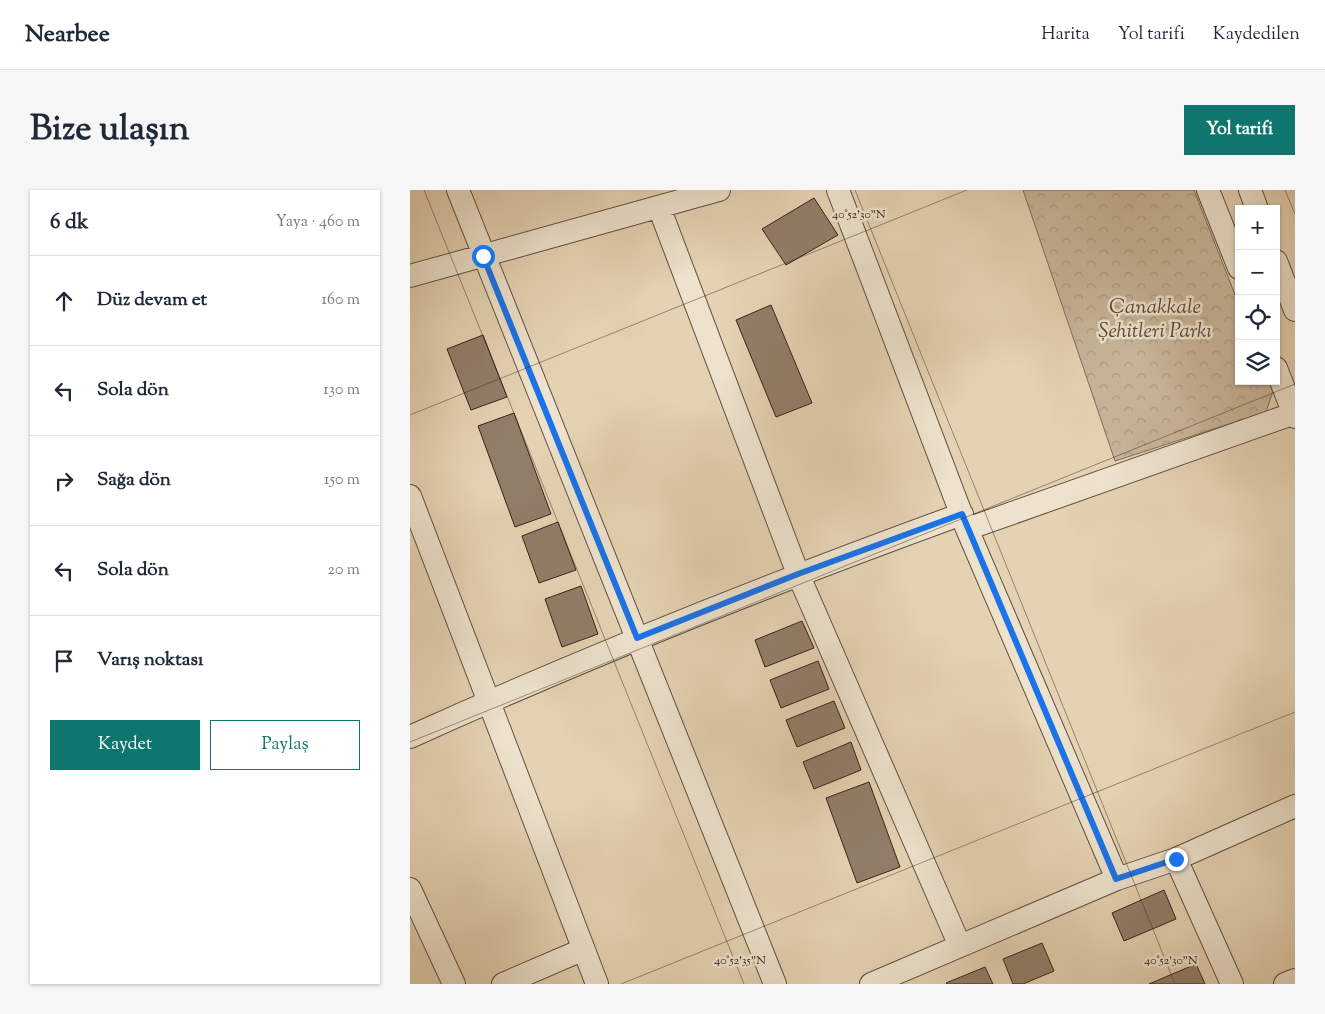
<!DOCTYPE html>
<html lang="tr">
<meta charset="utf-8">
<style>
:root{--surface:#fff;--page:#f6f6f7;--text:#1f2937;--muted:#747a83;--line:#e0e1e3;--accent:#0f766e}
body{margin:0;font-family:"Sorts Mill Goudy",serif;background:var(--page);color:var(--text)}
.controls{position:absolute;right:15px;top:15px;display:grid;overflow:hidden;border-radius:0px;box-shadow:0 1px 4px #0004}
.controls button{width:45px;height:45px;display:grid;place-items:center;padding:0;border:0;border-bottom:1px solid var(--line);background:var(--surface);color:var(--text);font:25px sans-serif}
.stop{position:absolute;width:15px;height:15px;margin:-11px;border:4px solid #1a73e8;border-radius:50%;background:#fff}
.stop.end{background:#1a73e8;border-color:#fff;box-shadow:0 1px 5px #0008}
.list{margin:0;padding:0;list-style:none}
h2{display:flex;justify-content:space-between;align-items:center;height:65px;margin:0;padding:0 20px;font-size:21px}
h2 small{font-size:16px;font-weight:400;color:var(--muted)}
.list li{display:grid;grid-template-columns:32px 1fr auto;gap:15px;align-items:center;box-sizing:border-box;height:90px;padding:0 20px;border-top:1px solid var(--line)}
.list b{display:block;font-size:19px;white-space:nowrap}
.list em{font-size:16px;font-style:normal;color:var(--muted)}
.actions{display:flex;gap:10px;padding:15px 20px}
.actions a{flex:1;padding:11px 0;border:1px solid var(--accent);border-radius:0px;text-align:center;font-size:18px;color:var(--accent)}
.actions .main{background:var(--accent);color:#fff}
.icon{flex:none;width:28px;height:28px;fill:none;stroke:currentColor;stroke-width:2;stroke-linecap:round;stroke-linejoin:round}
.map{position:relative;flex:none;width:885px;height:794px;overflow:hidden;border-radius:0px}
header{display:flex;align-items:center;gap:30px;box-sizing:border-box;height:70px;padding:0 25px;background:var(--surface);border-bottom:1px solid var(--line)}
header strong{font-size:24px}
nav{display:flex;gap:28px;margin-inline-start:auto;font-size:18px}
.intro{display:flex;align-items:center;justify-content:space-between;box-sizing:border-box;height:120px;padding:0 30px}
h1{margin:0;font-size:35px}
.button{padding:12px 22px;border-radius:0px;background:var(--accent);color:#fff;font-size:18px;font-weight:700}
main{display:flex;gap:30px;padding:0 30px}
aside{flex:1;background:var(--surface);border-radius:0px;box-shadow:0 1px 4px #0004}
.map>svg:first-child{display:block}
</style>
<header>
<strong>Nearbee</strong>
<nav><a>Harita</a><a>Yol tarifi</a><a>Kaydedilen</a></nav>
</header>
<div class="intro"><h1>Bize ulaşın</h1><a class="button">Yol tarifi</a></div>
<main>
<aside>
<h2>6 dk<small>Yaya · 460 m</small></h2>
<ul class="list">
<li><svg class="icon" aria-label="ahead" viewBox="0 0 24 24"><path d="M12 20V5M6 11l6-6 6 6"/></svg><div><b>Düz devam et</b></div><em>160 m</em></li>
<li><svg class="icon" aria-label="left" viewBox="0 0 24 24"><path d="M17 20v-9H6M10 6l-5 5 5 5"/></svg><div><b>Sola dön</b></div><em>130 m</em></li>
<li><svg class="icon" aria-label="right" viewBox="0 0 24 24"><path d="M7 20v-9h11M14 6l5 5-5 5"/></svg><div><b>Sağa dön</b></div><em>150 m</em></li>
<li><svg class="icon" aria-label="left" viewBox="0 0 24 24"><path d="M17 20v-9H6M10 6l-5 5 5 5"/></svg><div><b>Sola dön</b></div><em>20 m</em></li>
<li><svg class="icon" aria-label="arrive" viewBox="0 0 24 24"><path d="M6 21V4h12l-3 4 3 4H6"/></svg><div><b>Varış noktası</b></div></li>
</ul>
<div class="actions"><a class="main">Kaydet</a><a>Paylaş</a></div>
</aside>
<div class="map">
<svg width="885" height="794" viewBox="0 0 885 794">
<defs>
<pattern id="forest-crowns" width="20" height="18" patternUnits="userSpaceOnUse" patternTransform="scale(1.25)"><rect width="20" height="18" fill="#c7b498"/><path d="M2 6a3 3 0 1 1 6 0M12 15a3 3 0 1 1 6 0" fill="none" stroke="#ac9a82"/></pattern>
</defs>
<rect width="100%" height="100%" fill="#e4d2b2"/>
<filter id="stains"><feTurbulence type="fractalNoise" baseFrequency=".004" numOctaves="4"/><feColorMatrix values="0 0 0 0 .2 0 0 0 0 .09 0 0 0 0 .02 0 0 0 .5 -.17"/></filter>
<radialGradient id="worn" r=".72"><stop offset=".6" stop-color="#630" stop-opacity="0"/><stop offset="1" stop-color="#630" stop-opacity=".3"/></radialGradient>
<!-- forest -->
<path fill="url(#forest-crowns)" stroke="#806b58" d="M 613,0 L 784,0 L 829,115 L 829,191 L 859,191 L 863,201 L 856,222 L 705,271 Z"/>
<!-- building -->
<path fill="#917e69" stroke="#382219" d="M 404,8 L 428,45 L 376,75 L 352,39 Z
M 361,115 L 402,213 L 366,227 L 326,130 Z
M 73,145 L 97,207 L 61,220 L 37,159 Z
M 104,223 L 141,324 L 105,337 L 68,236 Z
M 148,332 L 166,380 L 129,393 L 112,346 Z
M 171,396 L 188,444 L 152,457 L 135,409 Z
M 392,431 L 404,458 L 355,477 L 345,450 Z
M 408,471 L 419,499 L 371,518 L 360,490 Z
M 424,511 L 435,538 L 387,557 L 376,530 Z
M 441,552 L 451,580 L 404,599 L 393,572 Z
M 459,592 L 490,677 L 447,693 L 416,608 Z
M 754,700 L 766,729 L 714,751 L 702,723 Z
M 632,753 L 644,781 L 613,794 L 603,794 L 593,769 Z
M 786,774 L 795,794 L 739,794 Z
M 575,777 L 583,794 L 537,794 L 536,793 Z"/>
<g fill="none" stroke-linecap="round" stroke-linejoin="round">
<!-- minor casing -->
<g stroke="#634e3f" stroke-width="24">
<path id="minor" d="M 48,0 L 365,794
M 428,0 L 557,339 L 707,689
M 798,0 L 829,78
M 840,0 L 847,19
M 249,17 L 388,384 L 550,756
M 866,71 L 885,120
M 0,86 L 309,0
M 866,178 L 885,227
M 0,306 L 187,794
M 557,339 L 885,223
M 0,547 C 181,465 365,392 552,324
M 766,669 L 822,794
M 0,699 L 44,794
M 93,794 L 172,760
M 461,794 L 707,689 L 766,669 L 885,616
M 875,794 L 885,790"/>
</g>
<!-- minor -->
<use href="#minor" stroke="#ede2cd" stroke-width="22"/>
</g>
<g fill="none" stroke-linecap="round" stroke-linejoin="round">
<!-- route -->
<path stroke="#1a73e8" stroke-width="6" d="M 73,66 L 227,448 L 388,384 L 552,324 L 706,689 L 766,669"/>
</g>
<!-- ticks -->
<path fill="none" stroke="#382219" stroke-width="1" stroke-opacity="0.45" d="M 14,0 L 334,794M 445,0 L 765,794M 875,0 L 885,24M 0,225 L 557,0M 0,552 L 885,194M 211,794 L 885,522"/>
<g text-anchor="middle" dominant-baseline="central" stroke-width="5" stroke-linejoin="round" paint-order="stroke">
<!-- park labels -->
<g font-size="21" font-style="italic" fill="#5c4639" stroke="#ede2cd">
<text x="745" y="118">Çanakkale<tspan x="745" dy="24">Şehitleri Parkı</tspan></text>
</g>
</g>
<g font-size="12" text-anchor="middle" fill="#382219" stroke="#ede2cd" stroke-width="5" stroke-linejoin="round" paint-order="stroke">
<text x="449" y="28">40°52'30"N</text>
<text x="330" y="774">40°52'35"N</text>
<text x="761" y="774">40°52'30"N</text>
</g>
<rect width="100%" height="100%" filter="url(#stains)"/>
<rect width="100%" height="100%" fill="url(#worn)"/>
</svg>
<div class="controls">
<button>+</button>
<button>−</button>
<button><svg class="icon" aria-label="locate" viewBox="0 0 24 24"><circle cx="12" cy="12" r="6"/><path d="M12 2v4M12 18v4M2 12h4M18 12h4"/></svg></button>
<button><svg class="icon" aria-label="layers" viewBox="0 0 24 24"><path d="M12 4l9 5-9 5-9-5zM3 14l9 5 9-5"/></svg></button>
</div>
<div class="stop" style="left:73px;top:66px"></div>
<div class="stop end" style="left:766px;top:669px"></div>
</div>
</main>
